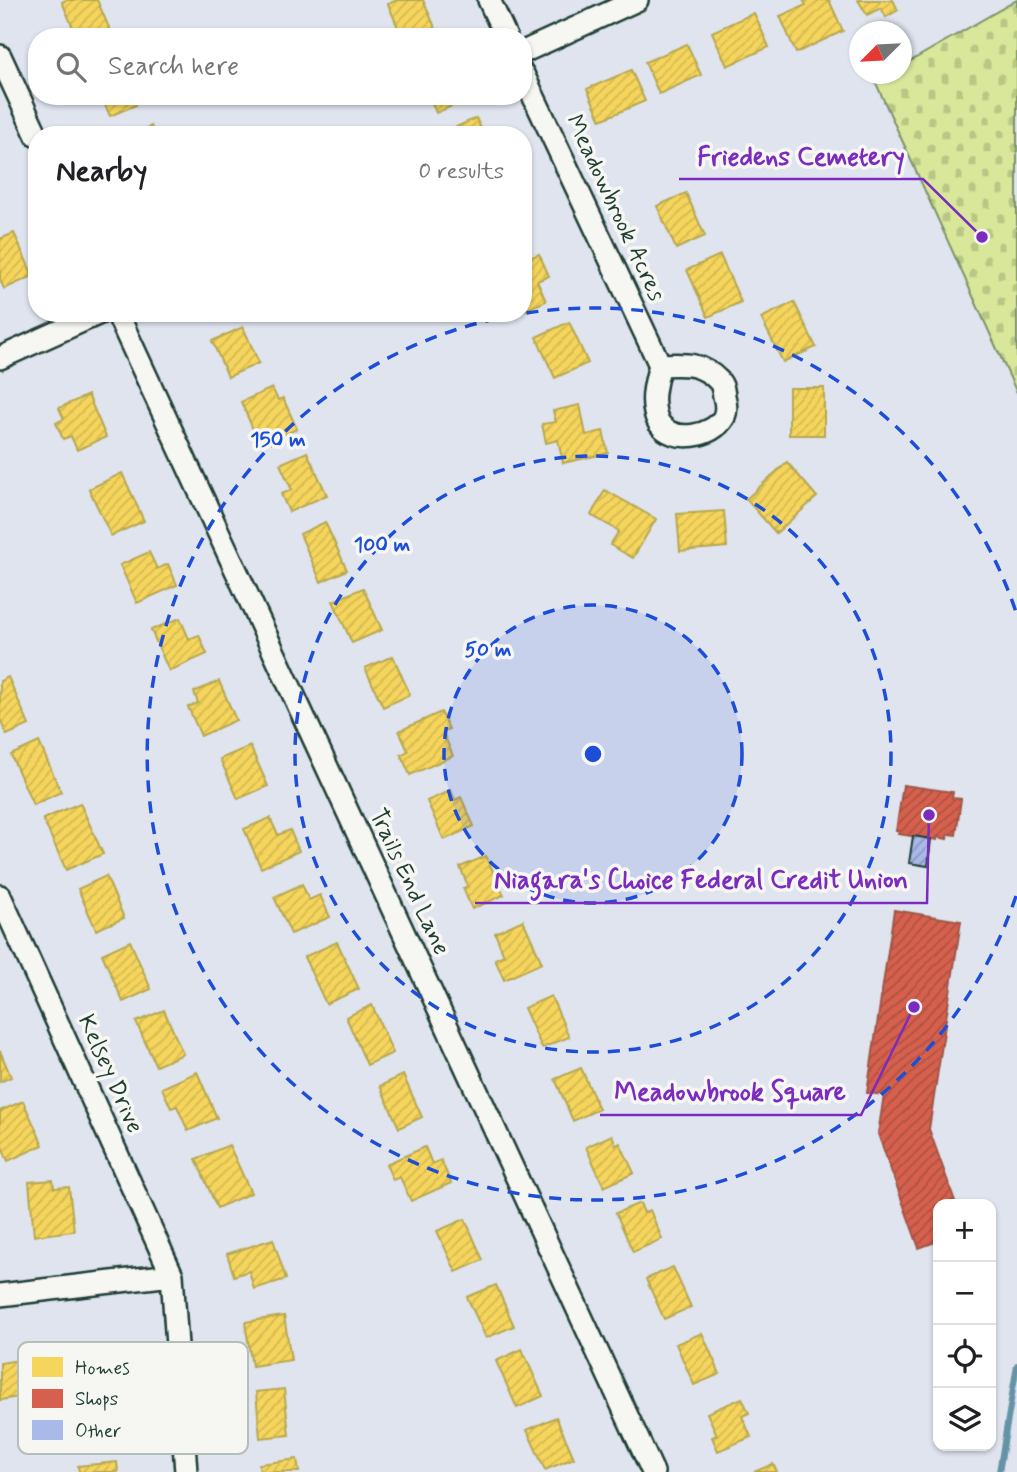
<!DOCTYPE html>
<meta charset="utf-8">
<style>
:root{--surface:#fff;--page:#f2f2f2;--text:#202124;--muted:#757577;--line:#e0e0e0}
body{margin:0;font-family:Mynerve,sans-serif;background:var(--page);color:var(--text)}
.controls{position:absolute;right:21px;bottom:21px;display:grid;overflow:hidden;border-radius:14px;box-shadow:0 2px 5px #0004}
.controls button{width:63px;height:63px;display:grid;place-items:center;padding:0;border:0;border-bottom:2px solid var(--line);background:var(--surface);color:var(--text);font:35px sans-serif}
.compass{position:absolute;left:849px;top:21px;width:63px;height:63px;border-radius:50%;background:var(--surface);box-shadow:0 2px 5px #0004;rotate:246deg}
.list{margin:0;padding:0;list-style:none}
h2{display:flex;justify-content:space-between;align-items:center;height:91px;margin:0;padding:0 28px;font-size:30px}
h2 small{font-size:23px;font-weight:400;color:var(--muted)}
.icon{flex:none;width:38px;height:38px;fill:none;stroke:currentColor;stroke-width:2;stroke-linecap:round;stroke-linejoin:round}
.map{position:relative;flex:none;width:1017px;height:1472px;overflow:hidden}
.search{position:absolute;background:var(--surface);box-shadow:0 2px 5px #0004;left:28px;top:28px;width:504px;height:77px;display:flex;align-items:center;gap:18px;box-sizing:border-box;padding:0 24px;border-radius:28px;color:var(--muted);font-size:26px}
.panel{position:absolute;background:var(--surface);box-shadow:0 2px 5px #0004;left:28px;top:126px;width:504px;height:196px;border-radius:28px}
.map>svg:first-child{display:block}
</style>
<div class="map">
<svg width="1017" height="1472" viewBox="0 0 1017 1472">
<defs>
<pattern id="cemetery-stones" width="16" height="16" patternUnits="userSpaceOnUse" patternTransform="scale(1.75)"><rect width="16" height="16" fill="#d8e79a"/><path d="M2 7V4a2 2 0 0 1 4 0v3zM10 15v-3a2 2 0 0 1 4 0v3z" fill="#b9c785"/></pattern>
<pattern id="homes-hatch" width="6" height="6" patternUnits="userSpaceOnUse" patternTransform="scale(1.75)"><rect width="6" height="6" fill="#f6d55c"/><path d="M-1 1l2-2M0 6l6-6M5 7l2-2" fill="none" stroke="#d2b851"/></pattern>
<pattern id="shops-hatch" width="6" height="6" patternUnits="userSpaceOnUse" patternTransform="scale(1.75)"><rect width="6" height="6" fill="#d6604d"/><path d="M-1 1l2-2M0 6l6-6M5 7l2-2" fill="none" stroke="#ad5041"/></pattern>
<pattern id="building-hatch" width="6" height="6" patternUnits="userSpaceOnUse" patternTransform="scale(1.75)"><rect width="6" height="6" fill="#a9b9e9"/><path d="M-1 1l2-2M0 6l6-6M5 7l2-2" fill="none" stroke="#8998be"/></pattern>
</defs>
<rect width="100%" height="100%" fill="#dfe4ef"/>
<filter id="ink" filterUnits="userSpaceOnUse"><feTurbulence type="fractalNoise" baseFrequency=".0143" numOctaves="2"/><feDisplacementMap in="SourceGraphic" scale="14" xChannelSelector="R" yChannelSelector="G"/><feConvolveMatrix kernelMatrix="1 2 1 2 8 2 1 2 1" color-interpolation-filters="sRGB"/></filter>
<g filter="url(#ink)">
<!-- cemetery -->
<path fill="url(#cemetery-stones)" stroke="#7c9267" stroke-width="2" d="M 1017,0 L 1017,393 L 875,81 L 889,74 L 902,74 L 902,66 Z"/>
<!-- homes -->
<path fill="url(#homes-hatch)" stroke="#b6a750" stroke-width="2" d="M 66,0 L 97,0 L 110,30 L 94,37 L 77,37 L 62,2 Z
M 397,0 L 423,0 L 437,32 L 426,37 L 402,37 L 388,4 Z
M 803,0 L 829,0 L 843,31 L 796,53 L 780,16 L 806,5 Z
M 858,0 L 893,0 L 898,10 L 886,17 L 881,8 L 867,15 Z
M 754,13 L 769,47 L 727,66 L 712,32 Z
M 687,44 L 701,75 L 659,94 L 645,62 Z
M 631,70 L 645,101 L 601,120 L 587,89 Z
M 101,96 L 132,96 L 136,105 L 110,116 Z
M 429,96 L 467,96 L 468,99 L 436,113 Z
M 476,118 L 484,135 L 444,135 L 443,133 Z
M 151,126 L 155,135 L 132,135 Z
M 686,193 L 705,236 L 676,249 L 657,206 Z
M 14,233 L 33,276 L 4,289 L 0,279 L 0,239 Z
M 539,254 L 549,276 L 537,281 L 546,301 L 523,311 L 523,261 Z
M 720,255 L 741,302 L 708,317 L 687,270 Z
M 794,302 L 816,347 L 783,362 L 761,318 Z
M 569,322 L 588,363 L 555,378 L 536,337 Z
M 243,327 L 259,363 L 228,377 L 212,341 Z
M 272,388 L 278,400 L 283,398 L 297,429 L 260,445 L 241,402 Z
M 789,388 L 824,388 L 824,435 L 789,435 Z
M 88,395 L 106,437 L 77,450 L 71,436 L 63,439 L 56,423 L 64,419 L 59,408 Z
M 580,405 L 586,435 L 603,431 L 608,453 L 563,463 L 558,440 L 546,443 L 542,424 L 556,422 L 553,411 Z
M 307,452 L 327,495 L 289,512 L 281,494 L 292,490 L 280,464 Z
M 787,462 L 817,497 L 776,533 L 746,499 Z
M 122,473 L 144,521 L 111,536 L 89,489 Z
M 605,490 L 656,519 L 633,558 L 610,545 L 619,531 L 591,515 Z
M 724,511 L 727,547 L 680,551 L 677,514 Z
M 325,522 L 347,570 L 321,582 L 300,534 Z
M 149,552 L 157,569 L 168,564 L 177,585 L 137,603 L 120,565 Z
M 363,588 L 382,630 L 352,643 L 333,601 Z
M 180,618 L 189,639 L 199,635 L 207,654 L 169,671 L 151,630 Z
M 393,656 L 410,695 L 383,707 L 365,668 Z
M 8,677 L 29,725 L 7,735 L 0,719 L 0,681 Z
M 219,681 L 236,720 L 201,736 L 188,707 L 198,703 L 194,692 Z
M 441,712 L 449,729 L 443,732 L 453,756 L 410,775 L 401,755 L 408,751 L 399,731 Z
M 39,742 L 61,792 L 33,805 L 11,755 Z
M 250,746 L 268,786 L 238,799 L 220,759 Z
M 451,790 L 455,800 L 461,797 L 474,826 L 444,840 L 427,801 Z
M 80,803 L 103,854 L 66,870 L 43,819 Z
M 270,818 L 278,835 L 290,830 L 299,851 L 261,868 L 244,829 Z
M 486,856 L 504,895 L 472,909 L 463,888 L 468,886 L 460,867 Z
M 106,876 L 124,918 L 96,930 L 78,889 Z
M 302,884 L 309,900 L 320,895 L 330,917 L 291,934 L 274,897 Z
M 523,920 L 542,963 L 504,980 L 495,959 L 504,955 L 495,933 Z
M 130,941 L 151,989 L 123,1002 L 102,954 Z
M 337,942 L 359,989 L 326,1004 L 304,957 Z
M 551,996 L 569,1037 L 542,1048 L 524,1008 Z
M 372,1005 L 393,1053 L 367,1065 L 346,1017 Z
M 164,1010 L 183,1054 L 156,1066 L 136,1022 Z
M 0,1051 L 11,1077 L 0,1082 Z
M 581,1068 L 599,1109 L 573,1121 L 555,1079 Z
M 197,1072 L 217,1118 L 188,1131 L 177,1106 L 171,1108 L 162,1088 Z
M 403,1075 L 422,1117 L 399,1128 L 380,1086 Z
M 23,1101 L 43,1145 L 8,1161 L 0,1142 L 0,1111 Z
M 612,1135 L 616,1145 L 620,1143 L 634,1173 L 604,1187 L 586,1147 Z
M 229,1145 L 251,1193 L 217,1208 L 196,1159 Z
M 425,1147 L 432,1164 L 441,1160 L 451,1183 L 411,1201 L 400,1177 L 393,1180 L 386,1164 Z
M 53,1180 L 54,1188 L 69,1187 L 74,1231 L 34,1236 L 29,1182 Z
M 640,1203 L 644,1213 L 650,1210 L 662,1239 L 633,1252 L 616,1213 Z
M 465,1219 L 483,1260 L 456,1272 L 437,1231 Z
M 273,1239 L 286,1279 L 254,1289 L 249,1271 L 234,1276 L 227,1254 Z
M 673,1267 L 691,1307 L 664,1319 L 646,1279 Z
M 496,1285 L 514,1326 L 486,1338 L 467,1297 Z
M 284,1316 L 291,1360 L 252,1366 L 245,1322 Z
M 702,1333 L 720,1374 L 694,1385 L 676,1344 Z
M 522,1349 L 543,1396 L 517,1408 L 496,1361 Z
M 38,1357 L 44,1393 L 0,1400 L 0,1363 Z
M 284,1389 L 289,1435 L 260,1438 L 256,1392 Z
M 742,1398 L 749,1413 L 742,1416 L 751,1437 L 718,1451 L 712,1437 L 717,1435 L 707,1413 Z
M 556,1417 L 574,1458 L 545,1470 L 527,1430 Z
M 297,1459 L 299,1472 L 260,1472 L 259,1464 Z
M 117,1462 L 118,1472 L 79,1472 L 78,1466 Z
M 773,1464 L 777,1472 L 754,1472 Z"/>
<!-- shops -->
<path fill="url(#shops-hatch)" stroke="#9f5646" stroke-width="2" d="M 903,785 L 953,792 L 952,798 L 961,799 L 956,835 L 948,834 L 947,839 L 938,837 L 937,840 L 898,834 L 899,831 L 896,831 Z
M 894,910 L 961,921 L 929,1129 L 956,1204 L 938,1204 L 938,1241 L 919,1248 L 878,1134 L 884,1095 L 867,1093 Z"/>
<g fill="none" stroke-linecap="round" stroke-linejoin="round">
<!-- stream -->
<path stroke="#6593a6" stroke-width="6" d="M 999,1472 L 1017,1365"/>
</g>
<!-- building -->
<path fill="url(#building-hatch)" stroke="#1f3d34" stroke-width="2" d="M 913,836 L 931,839 L 928,866 L 909,863 Z"/>
<g fill="none" stroke-linecap="round" stroke-linejoin="round">
<!-- minor casing -->
<g stroke="#1f3d34" stroke-width="26">
<path id="minor" d="M 489,0 L 506,37
M 523,52 L 637,0
M 0,56 L 37,136
M 523,74 L 660,365 C 655,383 649,405 659,423 C 673,444 713,437 724,417 C 727,410 726,403 724,396 C 723,389 723,386 719,381 C 701,362 684,364 660,365
M 117,313 L 653,1472
M 0,358 L 100,313
M 0,896 L 172,1275 L 186,1472
M 0,1295 L 172,1275"/>
</g>
<!-- minor -->
<use href="#minor" stroke="#f6f6f2" stroke-width="21"/>
</g>
</g>
<!-- distance rings -->
<circle cx="593" cy="754" r="149" fill="#1d4ed8" fill-opacity=".12"/>
<g fill="none" stroke="#1d4ed8" stroke-width="3.5" stroke-dasharray="12 9">
<circle cx="593" cy="754" r="149"/>
<circle cx="593" cy="754" r="298"/>
<path d="M1016 896A446 446 0 1 1 1016 612"/>
</g>
<g text-anchor="middle" dominant-baseline="central" stroke-width="7" stroke-linejoin="round" paint-order="stroke">
<!-- street labels -->
<g font-size="24" fill="#1f3d34" stroke="#f6f6f2">
<text transform="translate(615 208) rotate(65)">Meadowbrook Acres</text>
<text transform="translate(409 882) rotate(65)">Trails End Lane</text>
<text transform="translate(110 1074) rotate(66)">Kelsey Drive</text>
</g>
</g>
<!-- legend -->
<rect x="18" y="1342" width="230" height="112" rx="10" fill="#f6f6f2" stroke="#b6beb9" stroke-width="2"/>
<rect x="32" y="1357" width="31" height="20" fill="#f6d55c"/>
<rect x="32" y="1389" width="31" height="19" fill="#d6604d"/>
<rect x="32" y="1420" width="31" height="20" fill="#a9b9e9"/>
<g font-size="19" fill="#1f3d34">
<text x="75" y="1374">Homes</text>
<text x="75" y="1405">Shops</text>
<text x="75" y="1437">Other</text>
</g>
<circle cx="593" cy="754" r="10" fill="#1d4ed8" stroke="#f6f6f2" stroke-width="3.5"/>
<g font-size="21" text-anchor="middle" font-weight="bold" fill="#1d4ed8" stroke="#f6f6f2" stroke-width="7" stroke-linejoin="round" paint-order="stroke">
<text x="278" y="446">150 m</text>
<text x="382" y="551">100 m</text>
<text x="488" y="656">50 m</text>
</g>
<!-- callouts -->
<path fill="none" stroke="#7b2cbf" stroke-width="2.5" d="M982 237L923 179H679M929 815L927 903H475M914 1007L861 1115H600"/>
<g fill="#7b2cbf" stroke="#f6f6f2" stroke-width="2.5">
<circle cx="982" cy="237" r="7"/>
<circle cx="929" cy="815" r="7"/>
<circle cx="914" cy="1007" r="7"/>
</g>
<g font-size="26" text-anchor="middle" font-weight="bold" fill="#7b2cbf" stroke="#f6f6f2" stroke-width="7" stroke-linejoin="round" paint-order="stroke">
<text x="801" y="165">Friedens Cemetery</text>
<text x="701" y="888">Niagara's Choice Federal Credit Union</text>
<text x="730" y="1100">Meadowbrook Square</text>
</g>
</svg>
<div class="controls">
<button>+</button>
<button>−</button>
<button><svg class="icon" aria-label="locate" viewBox="0 0 24 24"><circle cx="12" cy="12" r="6"/><path d="M12 2v4M12 18v4M2 12h4M18 12h4"/></svg></button>
<button><svg class="icon" aria-label="layers" viewBox="0 0 24 24"><path d="M12 4l9 5-9 5-9-5zM3 14l9 5 9-5"/></svg></button>
</div>
<svg class="compass" viewBox="-18 -18 36 36"><path d="M0-13l5 13h-10z" fill="#e53935"/><path d="M0 13l5-13h-10z" fill="#757577"/></svg>
<div class="search"><svg class="icon" aria-label="search" viewBox="0 0 24 24"><circle cx="10" cy="10" r="6"/><path d="M15 15l6 6"/></svg>Search here</div>
<section class="panel">
<h2>Nearby<small>0 results</small></h2>
<ul class="list">
</ul>
</section>
</div>
